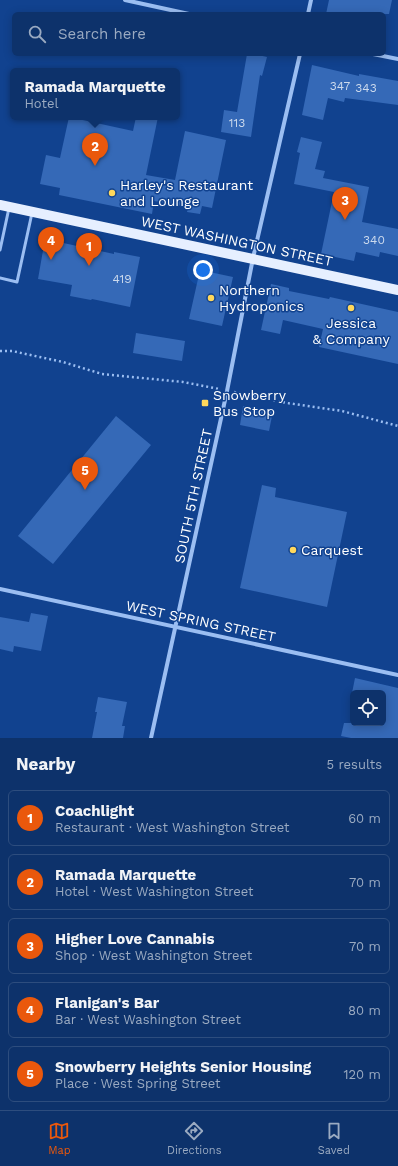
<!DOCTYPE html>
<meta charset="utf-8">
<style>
:root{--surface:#0d326b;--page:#163a71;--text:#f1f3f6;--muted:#9aaac1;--line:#2d4d7e;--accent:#ea580c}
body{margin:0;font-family:"Work Sans",sans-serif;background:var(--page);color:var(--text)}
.controls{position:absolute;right:12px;bottom:12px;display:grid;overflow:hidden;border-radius:6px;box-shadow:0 2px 10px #0003}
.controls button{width:36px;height:36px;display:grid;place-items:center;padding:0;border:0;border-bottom:1px solid var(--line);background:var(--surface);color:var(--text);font:20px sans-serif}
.you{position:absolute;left:203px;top:270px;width:14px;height:14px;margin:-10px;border:3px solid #fff;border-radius:50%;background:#1a73e8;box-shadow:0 0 0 6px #1a73e833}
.badge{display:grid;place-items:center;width:26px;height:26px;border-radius:50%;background:var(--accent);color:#fff;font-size:13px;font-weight:700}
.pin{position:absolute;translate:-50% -33px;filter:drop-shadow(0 1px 2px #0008)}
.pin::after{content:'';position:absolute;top:21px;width:14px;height:12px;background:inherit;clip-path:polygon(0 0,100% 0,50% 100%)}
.popup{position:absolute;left:10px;top:68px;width:170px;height:52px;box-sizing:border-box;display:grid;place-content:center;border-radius:6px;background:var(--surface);filter:drop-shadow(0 1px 3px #0005);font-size:13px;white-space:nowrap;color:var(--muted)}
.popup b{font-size:15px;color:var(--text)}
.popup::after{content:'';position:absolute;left:50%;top:100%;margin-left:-8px;border:8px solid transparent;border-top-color:var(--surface)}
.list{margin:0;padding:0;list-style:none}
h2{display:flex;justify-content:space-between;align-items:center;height:52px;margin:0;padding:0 16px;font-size:17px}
h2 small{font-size:13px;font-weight:400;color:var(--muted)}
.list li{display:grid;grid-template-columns:26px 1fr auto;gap:12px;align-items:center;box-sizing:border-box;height:56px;margin:0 8px 8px;padding:0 8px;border:1px solid var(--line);border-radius:6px}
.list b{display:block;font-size:15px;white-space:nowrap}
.list p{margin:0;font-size:13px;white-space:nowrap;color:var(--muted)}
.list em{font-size:13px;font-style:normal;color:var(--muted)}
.icon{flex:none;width:22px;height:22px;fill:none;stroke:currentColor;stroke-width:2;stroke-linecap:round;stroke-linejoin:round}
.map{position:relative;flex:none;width:398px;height:738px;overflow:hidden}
.search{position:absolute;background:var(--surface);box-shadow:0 2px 10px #0003;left:12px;right:12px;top:12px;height:44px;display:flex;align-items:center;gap:10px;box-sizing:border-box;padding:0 14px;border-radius:6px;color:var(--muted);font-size:15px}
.sheet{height:372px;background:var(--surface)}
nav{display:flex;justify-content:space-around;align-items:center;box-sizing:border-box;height:56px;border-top:1px solid var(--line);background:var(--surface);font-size:11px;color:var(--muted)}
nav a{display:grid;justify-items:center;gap:2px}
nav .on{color:var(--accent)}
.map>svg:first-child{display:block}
</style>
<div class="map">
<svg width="398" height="738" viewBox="0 0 398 738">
<rect width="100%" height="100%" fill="#11428f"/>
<!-- building -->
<path fill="#3569b7" d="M 329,0 L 392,0 L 389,14 L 326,14 Z
M 247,54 L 254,54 L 267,57 L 262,76 L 260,75 L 251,137 L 221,132 L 224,110 L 237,112 Z
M 312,65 L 359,76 L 359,74 L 398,81 L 398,105 L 345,98 L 344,102 L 328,98 L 323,120 L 302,115 Z
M 69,117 L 133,131 L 136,117 L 158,117 L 146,175 L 175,180 L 185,131 L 226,140 L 212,208 L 202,206 L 200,214 L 187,212 L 188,207 L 154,201 L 152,214 L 59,195 L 60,188 L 40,184 L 46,155 L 60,158 Z
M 301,137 L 322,142 L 315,169 L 325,171 L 323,178 L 369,187 L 362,222 L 398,229 L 398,256 L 380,252 L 379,257 L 356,252 L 354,261 L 321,254 L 334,192 L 294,184 L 300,153 L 297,152 Z
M 45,239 L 114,254 L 114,252 L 140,257 L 130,307 L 92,299 L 91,300 L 70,296 L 72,285 L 38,279 Z
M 200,270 L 233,277 L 222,326 L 189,319 Z
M 271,284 L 289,288 L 289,291 L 329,299 L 330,297 L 398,312 L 398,364 L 319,347 L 323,329 L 283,320 L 280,334 L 261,330 Z
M 136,333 L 185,341 L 182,361 L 133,353 Z
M 243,406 L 273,411 L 269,431 L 240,425 Z
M 116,416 L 151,445 L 53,564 L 18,536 Z
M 262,485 L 276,488 L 275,497 L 347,512 L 327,607 L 240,588 Z
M 31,613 L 48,616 L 41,651 L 14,646 L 13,652 L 0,649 L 0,617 L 29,622 Z
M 355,678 L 398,688 L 398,738 L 351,738 L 341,736 L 344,723 L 383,723 L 383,693 L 352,693 Z
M 98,697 L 127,702 L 122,726 L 125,726 L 123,738 L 92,738 L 97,712 L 95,712 Z"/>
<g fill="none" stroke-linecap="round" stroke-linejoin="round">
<!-- path -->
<path stroke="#9bbef2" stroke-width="2.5" stroke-dasharray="2 3" stroke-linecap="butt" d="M 0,351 L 12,351 L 63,362 L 102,374 L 183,382 L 219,389
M 234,392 L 287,403 L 342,411 L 398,426"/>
<!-- lane -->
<path stroke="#9bbef2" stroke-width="3" d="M 0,250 L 9,208
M 0,278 L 17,282 L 32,213"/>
<!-- street -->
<path stroke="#9bbef2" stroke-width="4" d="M 125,0 L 189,14
M 308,14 L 311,0
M 373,54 L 398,59
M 0,589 L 398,675
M 151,738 L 227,391 L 253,258 L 300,54"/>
<!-- primary -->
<path stroke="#e6efff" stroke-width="10" d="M 0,205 L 398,290"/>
</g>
<!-- markers -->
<g fill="#ffd85c" stroke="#11428f" stroke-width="1.5">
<circle cx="112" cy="193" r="4"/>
<circle cx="211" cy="298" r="4"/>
<circle cx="351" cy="308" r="4"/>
<rect x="201" y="399" width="8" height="8" rx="2"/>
<circle cx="293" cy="550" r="4"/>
</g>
<g text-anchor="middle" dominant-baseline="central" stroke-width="3" stroke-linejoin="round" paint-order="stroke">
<!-- number labels -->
<g font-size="12" fill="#ccdaed">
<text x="340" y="86">347</text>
<text x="366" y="88">343</text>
<text x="237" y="123">113</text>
<text x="374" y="240">340</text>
<text x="122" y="279">419</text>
</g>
<!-- poi labels -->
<g font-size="14" fill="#fff" stroke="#11428f" text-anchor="start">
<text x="120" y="185">Harley's Restaurant<tspan x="120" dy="16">and Lounge</tspan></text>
<text x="219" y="290">Northern<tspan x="219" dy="16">Hydroponics</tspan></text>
<text x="351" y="323" text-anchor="middle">Jessica<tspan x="351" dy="16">&amp; Company</tspan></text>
<text x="213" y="395">Snowberry<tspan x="213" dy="16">Bus Stop</tspan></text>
<text x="301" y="550">Carquest</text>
</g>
<!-- street labels -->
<g font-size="14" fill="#fff" stroke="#11428f">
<text transform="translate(237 241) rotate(12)">WEST WASHINGTON STREET</text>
<text transform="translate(193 496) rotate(-78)">SOUTH 5TH STREET</text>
<text transform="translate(201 621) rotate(12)">WEST SPRING STREET</text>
</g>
</g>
</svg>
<div class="controls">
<button><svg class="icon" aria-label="locate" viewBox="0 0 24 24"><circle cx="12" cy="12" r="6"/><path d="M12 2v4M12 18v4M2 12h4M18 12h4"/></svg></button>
</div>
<div class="you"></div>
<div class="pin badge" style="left:89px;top:266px">1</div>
<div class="pin badge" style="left:95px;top:166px">2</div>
<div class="popup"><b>Ramada Marquette</b>Hotel</div>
<div class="pin badge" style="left:345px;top:220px">3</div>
<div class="pin badge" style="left:51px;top:260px">4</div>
<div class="pin badge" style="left:85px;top:490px">5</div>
<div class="search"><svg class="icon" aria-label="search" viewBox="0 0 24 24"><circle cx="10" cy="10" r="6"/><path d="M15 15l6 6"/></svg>Search here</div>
</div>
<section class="sheet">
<h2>Nearby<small>5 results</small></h2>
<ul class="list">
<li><span class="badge">1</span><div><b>Coachlight</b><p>Restaurant · West Washington Street</p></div><em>60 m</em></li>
<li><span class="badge">2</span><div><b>Ramada Marquette</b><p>Hotel · West Washington Street</p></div><em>70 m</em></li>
<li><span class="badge">3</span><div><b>Higher Love Cannabis</b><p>Shop · West Washington Street</p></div><em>70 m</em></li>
<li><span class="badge">4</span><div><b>Flanigan's Bar</b><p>Bar · West Washington Street</p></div><em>80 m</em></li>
<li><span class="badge">5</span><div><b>Snowberry Heights Senior Housing</b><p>Place · West Spring Street</p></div><em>120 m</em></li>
</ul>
</section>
<nav>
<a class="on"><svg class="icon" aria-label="map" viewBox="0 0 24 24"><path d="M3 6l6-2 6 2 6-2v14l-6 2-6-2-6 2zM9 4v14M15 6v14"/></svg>Map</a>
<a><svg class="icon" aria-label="directions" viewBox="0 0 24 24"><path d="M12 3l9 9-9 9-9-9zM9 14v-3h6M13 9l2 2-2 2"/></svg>Directions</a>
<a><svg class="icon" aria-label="saved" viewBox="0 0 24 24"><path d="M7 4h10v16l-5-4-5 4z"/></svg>Saved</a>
</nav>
